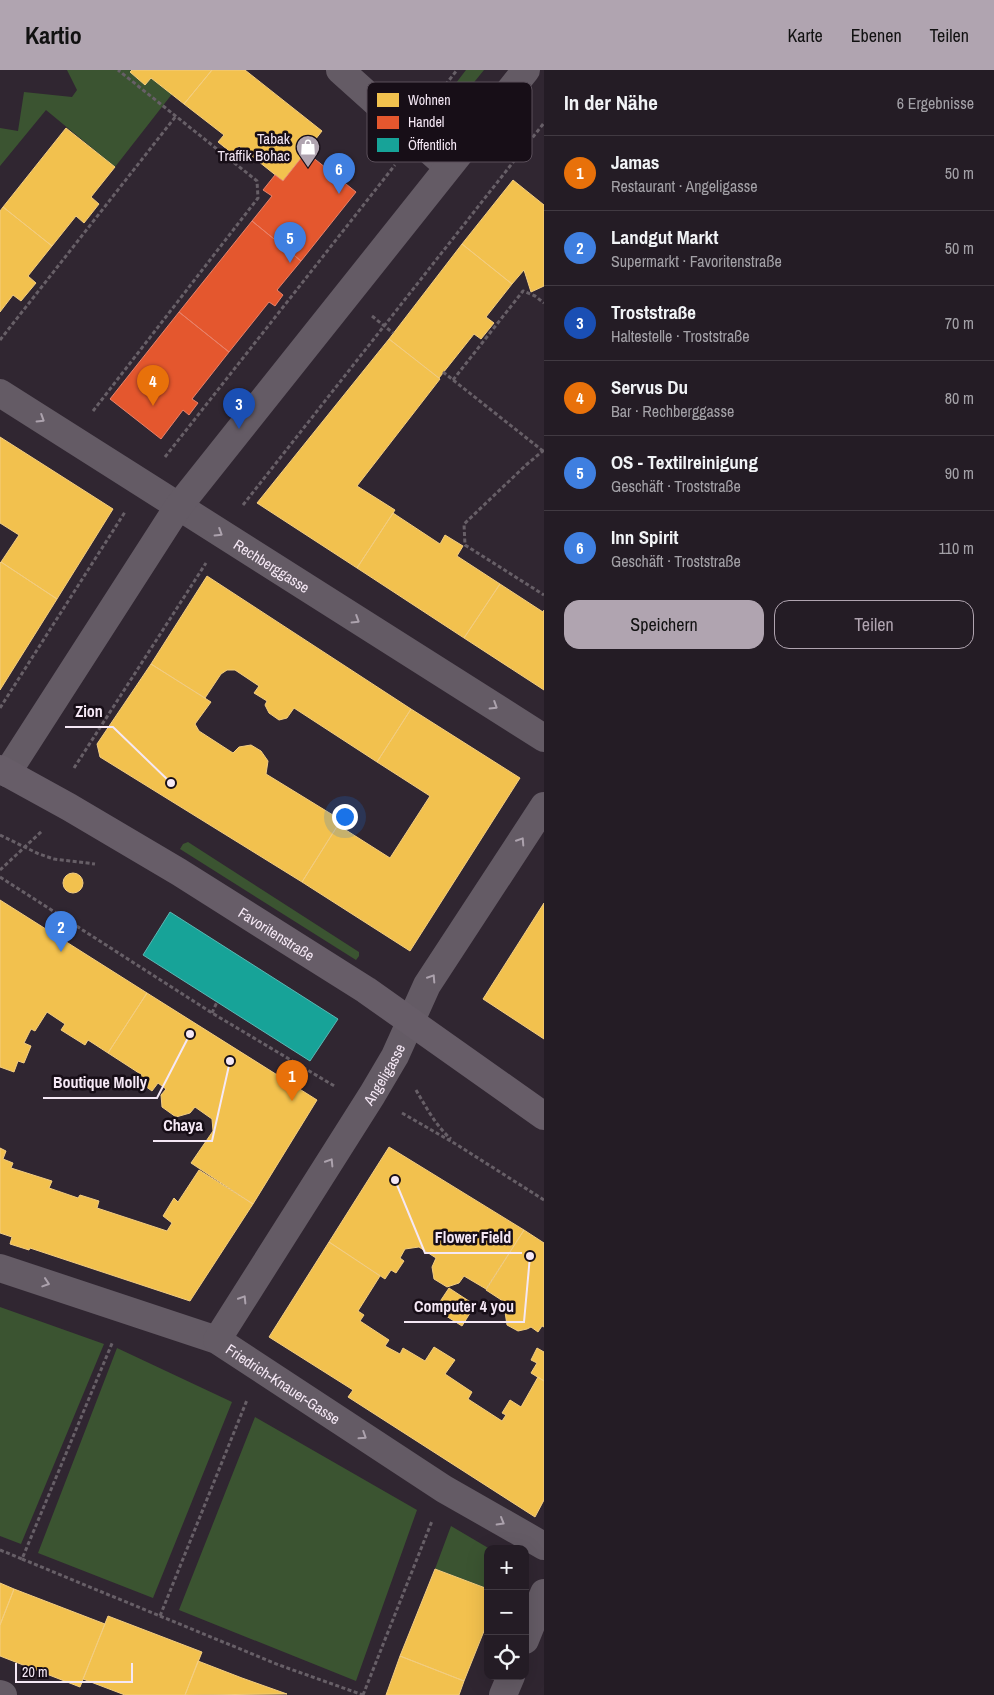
<!DOCTYPE html>
<html lang="de">
<meta charset="utf-8">
<style>
:root{--surface:#241c25;--page:#302932;--text:#f1f3f6;--muted:#a3a1a7;--line:#413a42;--accent:#b0a4b0}
body{margin:0;font-family:"Archivo Narrow",sans-serif;background:var(--page);color:var(--text)}
.controls{position:absolute;right:15px;bottom:15px;display:grid;overflow:hidden;border-radius:10px;box-shadow:0 5px 20px #0002}
.controls button{width:45px;height:45px;display:grid;place-items:center;padding:0;border:0;border-bottom:1px solid var(--line);background:var(--surface);color:var(--text);font:25px sans-serif}
.scale{position:absolute;left:15px;bottom:12px;width:118px;box-sizing:border-box;padding-left:5px;border:2px solid #f5e8f5;border-top:0;font-size:14px;line-height:18px;white-space:nowrap;color:#f5e8f5;-webkit-text-stroke:4px #170e17;paint-order:stroke}
.you{position:absolute;left:344px;top:746px;width:18px;height:18px;margin:-12px;border:4px solid #fff;border-radius:50%;background:#1a73e8;box-shadow:0 0 0 8px #1a73e833}
.badge{display:grid;place-items:center;width:32px;height:32px;border-radius:50%;background:var(--accent);color:#fff;font-size:16px;font-weight:700}
.pin{position:absolute;translate:-50% -41px;filter:drop-shadow(0 1px 2px #0008)}
.pin::after{content:'';position:absolute;top:26px;width:18px;height:15px;background:inherit;clip-path:polygon(0 0,100% 0,50% 100%)}
.list{margin:0;padding:0;list-style:none}
h2{display:flex;justify-content:space-between;align-items:center;height:65px;margin:0;padding:0 20px;font-size:21px}
h2 small{font-size:16px;font-weight:400;color:var(--muted)}
.list li{display:grid;grid-template-columns:32px 1fr auto;gap:15px;align-items:center;box-sizing:border-box;height:75px;padding:0 20px;border-top:1px solid var(--line)}
.list b{display:block;font-size:19px;white-space:nowrap}
.list p{margin:0;font-size:16px;white-space:nowrap;color:var(--muted)}
.list em{font-size:16px;font-style:normal;color:var(--muted)}
.actions{display:flex;gap:10px;padding:15px 20px}
.actions a{flex:1;padding:11px 0;border:1px solid var(--accent);border-radius:15px;text-align:center;font-size:18px;color:var(--accent)}
.actions .main{background:var(--accent);color:#111}
.icon{flex:none;width:28px;height:28px;fill:none;stroke:currentColor;stroke-width:2;stroke-linecap:round;stroke-linejoin:round}
.map{position:relative;flex:none;width:544px;height:1625px;overflow:hidden}
header{display:flex;align-items:center;gap:30px;box-sizing:border-box;height:70px;padding:0 25px;background:var(--accent);color:#111}
header strong{font-size:24px}
nav{display:flex;gap:28px;margin-inline-start:auto;font-size:18px}
main{display:flex}
aside{flex:1;background:var(--surface)}
.map>svg:first-child{display:block}
</style>
<header>
<strong>Kartio</strong>
<nav><a>Karte</a><a>Ebenen</a><a>Teilen</a></nav>
</header>
<main>
<div class="map">
<svg width="544" height="1625" viewBox="0 0 544 1625">
<rect width="100%" height="100%" fill="#302631"/>
<!-- green -->
<path fill="#3b5431" d="M 67,0 L 132,0 L 130,2 L 145,15 L 151,8 L 172,24 L 115,97 L 46,40 L 0,96 L 0,58 L 18,61 L 24,22 L 72,27 L 77,20 Z
M 466,0 L 484,0 L 453,38 L 447,41 L 443,34 L 446,26 Z
M 188,772 L 359,882 L 359,886 L 356,890 L 180,779 L 183,774 Z
M 0,1237 L 104,1274 L 21,1474 L 0,1466 Z
M 117,1278 L 232,1332 L 153,1528 L 38,1483 Z
M 255,1347 L 417,1440 L 356,1611 L 179,1540 Z
M 451,1456 L 490,1479 L 488,1479 L 488,1519 L 435,1499 Z"/>
<!-- homes -->
<path fill="#f2c14e" stroke="#f3cd80" d="M 132,0 L 212,0 L 184,34 L 151,8 L 145,15 L 130,2 Z
M 212,0 L 245,0 L 322,61 L 283,111 L 239,76 L 233,84 L 218,72 L 224,65 L 184,34 Z
M 66,58 L 115,97 L 91,127 L 99,134 L 84,153 L 76,146 L 52,176 L 3,137 Z
M 513,110 L 544,135 L 544,216 L 531,222 L 524,200 L 512,214 L 462,174 Z
M 3,137 L 52,176 L 28,206 L 36,213 L 21,231 L 13,225 L 0,242 L 0,141 Z
M 462,174 L 512,214 L 486,247 L 494,253 L 481,269 L 474,264 L 439,308 L 389,269 Z
M 389,269 L 440,309 L 357,416 L 395,440 L 357,498 L 257,433 Z
M 0,367 L 113,439 L 57,529 L 1,492 L 19,465 L 0,453 Z
M 393,443 L 440,474 L 445,465 L 463,476 L 457,486 L 500,514 L 464,568 L 357,498 Z
M 1,492 L 57,529 L 0,620 L 0,493 Z
M 207,506 L 411,639 L 377,692 L 294,638 L 287,648 L 279,650 L 269,643 L 265,635 L 267,631 L 254,623 L 259,616 L 235,600 L 227,600 L 221,604 L 205,628 L 151,594 Z
M 500,514 L 543,542 L 544,540 L 544,620 L 464,568 Z
M 151,594 L 211,632 L 195,654 L 199,661 L 233,683 L 239,677 L 251,675 L 261,681 L 268,691 L 266,704 L 341,750 L 302,812 L 100,687 L 97,674 Z
M 411,639 L 520,708 L 410,881 L 302,812 L 338,755 L 390,788 L 430,726 L 377,692 Z
M63 813a10 10 0 1 1 20 0a10 10 0 1 1-20 0Z
M 0,830 L 147,923 L 108,983 L 88,970 L 85,975 L 61,960 L 65,954 L 47,942 L 35,961 L 31,959 L 24,973 L 31,976 L 24,993 L 18,991 L 14,1002 L 0,997 Z
M 544,833 L 544,969 L 483,929 Z
M 147,923 L 317,1030 L 253,1134 L 191,1093 L 213,1061 L 212,1049 L 195,1037 L 190,1043 L 176,1047 L 162,1037 L 161,1025 L 166,1019 L 158,1013 L 152,1021 L 138,1011 L 142,1005 L 108,983 Z
M 389,1077 L 524,1160 L 486,1219 L 464,1206 L 459,1213 L 447,1217 L 434,1209 L 432,1197 L 436,1188 L 419,1177 L 405,1179 L 400,1188 L 404,1191 L 396,1203 L 391,1200 L 385,1209 L 329,1172 Z
M 0,1078 L 6,1081 L 3,1089 L 13,1093 L 11,1098 L 52,1111 L 49,1118 L 78,1128 L 80,1125 L 99,1131 L 97,1138 L 167,1161 L 172,1153 L 163,1146 L 174,1128 L 178,1132 L 199,1100 L 253,1134 L 190,1231 L 30,1178 L 29,1180 L 10,1174 L 12,1167 L 0,1163 Z
M 524,1160 L 544,1173 L 544,1257 L 542,1256 L 538,1262 L 531,1257 L 527,1259 L 518,1261 L 507,1255 L 505,1242 L 509,1235 L 486,1220 Z
M 329,1172 L 380,1206 L 358,1241 L 364,1245 L 360,1251 L 389,1270 L 385,1276 L 400,1284 L 403,1278 L 425,1291 L 434,1277 L 455,1290 L 445,1304 L 472,1322 L 468,1329 L 502,1351 L 506,1345 L 502,1343 L 510,1330 L 521,1337 L 538,1307 L 544,1311 L 544,1430 L 535,1447 L 348,1327 L 353,1320 L 269,1267 Z
M 449,1218 L 475,1235 L 462,1256 L 435,1239 Z
M 537,1278 L 544,1282 L 544,1311 L 531,1303 L 537,1293 L 531,1290 Z
M 435,1499 L 488,1519 L 488,1551 L 464,1611 L 400,1586 Z
M 0,1513 L 14,1519 L 0,1555 Z
M 14,1519 L 105,1554 L 80,1617 L 0,1586 L 0,1555 Z
M 108,1546 L 202,1582 L 185,1625 L 125,1625 L 83,1609 Z
M 400,1586 L 464,1611 L 459,1625 L 386,1625 Z
M 198,1591 L 242,1608 L 287,1624 L 185,1625 Z"/>
<!-- shops -->
<path fill="#e4572e" stroke="#e9826a" d="M 306,82 L 356,122 L 301,191 L 252,151 L 272,126 L 263,120 L 275,105 L 283,111 Z
M 252,151 L 301,191 L 277,220 L 283,225 L 275,236 L 269,232 L 229,282 L 179,242 Z
M 179,242 L 229,282 L 192,329 L 198,333 L 189,345 L 183,340 L 161,369 L 110,329 Z"/>
<!-- public -->
<path fill="#17a398" stroke="#5ab8b4" d="M 170,842 L 338,949 L 310,991 L 143,885 Z"/>
<g fill="none" stroke-linecap="round" stroke-linejoin="round">
<!-- path -->
<path stroke="#675f67" stroke-width="3" stroke-dasharray="4 2.5" stroke-linecap="butt" d="M 432,37 L 439,23 L 457,0
M 372,246 L 393,263
M 0,270 L 176,46
M 443,302 L 543,381
M 453,310 L 523,221 L 535,226 L 544,233
M 93,341 L 258,128 L 257,111 L 118,0
M 544,380 L 526,395 L 464,454 L 465,475 L 544,525
M 165,387 L 395,95
M 243,435 L 544,53
M 0,638 L 125,442
M 74,698 L 206,493
M 0,765 L 39,784 L 54,789 L 95,794
M 0,800 L 42,761
M 0,807 L 212,943 L 336,1017
M 212,943 L 217,932
M 416,1020 C 426,1037 436,1056 451,1069
M 402,1043 L 459,1076 L 544,1130
M 0,1480 L 22,1489 L 113,1271
M 22,1489 L 160,1546 L 247,1330
M 160,1546 L 279,1595 L 363,1625
M 363,1625 L 432,1451"/>
<!-- minor -->
<g stroke="#645b65" stroke-width="28">
<path d="M 340,0 L 448,97"/>
<path id="s1" d="M 0,323 L 544,668"/>
<path id="s2" d="M 0,1198 L 217,1270 L 444,1419 L 544,1476"/>
<path id="s3" d="M 217,1270 L 372,1025 L 395,986 L 427,915 L 544,736"/>
<path d="M 0,1624 L 3,1625"/>
</g>
<!-- tertiary -->
<path stroke="#645b65" stroke-width="28" d="M 7,703 L 178,437 L 526,0
M 525,1570 L 544,1523
M 503,1625 L 511,1606"/>
<!-- secondary -->
<path stroke="#675d68" stroke-width="28" id="s4" d="M 0,699 L 69,737 L 179,802 L 366,920 L 544,1046"/>
</g>
<!-- one-way arrows -->
<defs><path id="oneway-chevron" d="M-2-3.5L2.5 0L-2 3.5" fill="none" stroke-width="1.6" stroke-linecap="round" stroke-linejoin="round" transform="scale(1.25)"/></defs>
<g stroke="#aca2ad">
<use href="#oneway-chevron" transform="translate(41 349) rotate(32)"/>
<use href="#oneway-chevron" transform="translate(219 463) rotate(32)"/>
<use href="#oneway-chevron" transform="translate(356 550) rotate(32)"/>
<use href="#oneway-chevron" transform="translate(494 636) rotate(32)"/>
<use href="#oneway-chevron" transform="translate(521 771) rotate(-57)"/>
<use href="#oneway-chevron" transform="translate(432 908) rotate(-57)"/>
<use href="#oneway-chevron" transform="translate(330 1092) rotate(-58)"/>
<use href="#oneway-chevron" transform="translate(46 1213) rotate(18)"/>
<use href="#oneway-chevron" transform="translate(243 1229) rotate(-58)"/>
<use href="#oneway-chevron" transform="translate(363 1366) rotate(33)"/>
<use href="#oneway-chevron" transform="translate(501 1452) rotate(30)"/>
</g>
<!-- icons -->
<defs>
<g id="shop-pin" transform="scale(1.25)"><path d="M0 17L-7.5 6A9.5 9.5 0 1 1 7.5 6Z" fill="#b0a4b0" stroke="#170e17"/><path d="M-5-2.5h2.3a2.7 3.5 0 0 1 5.4 0H5L5.5 6h-11ZM-1.5-2.5h3a1.5 2.3 0 0 0-3 0Z" fill="#fff"/></g>
</defs>
<g fill-rule="evenodd">
<use href="#shop-pin" x="308" y="77"/>
</g>
<g text-anchor="middle" dominant-baseline="central" stroke-width="5" stroke-linejoin="round" paint-order="stroke">
<!-- poi labels -->
<g font-size="15" fill="#f5e8f5" stroke="#170e17" text-anchor="end">
<text x="290" y="68">Tabak<tspan x="290" dy="17">Traffik Bohac</tspan></text>
</g>
<!-- street labels -->
<g font-size="15" fill="#f5e8f5" stroke="#170e17">
<text stroke="none"><textPath href="#s1" startOffset="322">Rechberggasse</textPath></text>
<text stroke="none"><textPath href="#s4" startOffset="322">Favoritenstraße</textPath></text>
<text stroke="none"><textPath href="#s3" startOffset="314">Angeligasse</textPath></text>
<text stroke="none"><textPath href="#s2" startOffset="308">Friedrich-Knauer-Gasse</textPath></text>
</g>
</g>
<!-- legend -->
<rect x="367" y="12" width="165" height="80" rx="8" fill="#170e17" stroke="#5a4f5a" stroke-width="1"/>
<rect x="377" y="23" width="22" height="14" fill="#f2c14e"/>
<rect x="377" y="46" width="22" height="13" fill="#e4572e"/>
<rect x="377" y="68" width="22" height="14" fill="#17a398"/>
<g font-size="14" fill="#f5e8f5">
<text x="408" y="35">Wohnen</text>
<text x="408" y="57">Handel</text>
<text x="408" y="80">Öffentlich</text>
</g>
<!-- callouts -->
<path fill="none" stroke="#f5e8f5" stroke-width="2" d="M171 713L113 657H65M190 964L157 1028H43M230 991L212 1071H153M395 1110L425 1183H522M530 1186L524 1252H404"/>
<g fill="#f5e8f5" stroke="#170e17" stroke-width="2">
<circle cx="171" cy="713" r="5"/>
<circle cx="190" cy="964" r="5"/>
<circle cx="230" cy="991" r="5"/>
<circle cx="395" cy="1110" r="5"/>
<circle cx="530" cy="1186" r="5"/>
</g>
<g font-size="16" text-anchor="middle" font-weight="bold" fill="#f5e8f5" stroke="#170e17" stroke-width="5" stroke-linejoin="round" paint-order="stroke">
<text x="89" y="647">Zion</text>
<text x="100" y="1018">Boutique Molly</text>
<text x="183" y="1061">Chaya</text>
<text x="473" y="1173">Flower Field</text>
<text x="464" y="1242">Computer 4 you</text>
</g>
</svg>
<div class="controls">
<button>+</button>
<button>−</button>
<button><svg class="icon" aria-label="locate" viewBox="0 0 24 24"><circle cx="12" cy="12" r="6"/><path d="M12 2v4M12 18v4M2 12h4M18 12h4"/></svg></button>
</div>
<div class="scale">20 m</div>
<div class="you"></div>
<div class="pin badge" style="left:292px;top:1031px;background:#e8710a">1</div>
<div class="pin badge" style="left:61px;top:882px;background:#3f7fe0">2</div>
<div class="pin badge" style="left:239px;top:359px;background:#1a4fb4">3</div>
<div class="pin badge" style="left:153px;top:336px;background:#e8710a">4</div>
<div class="pin badge" style="left:290px;top:193px;background:#3f7fe0">5</div>
<div class="pin badge" style="left:339px;top:124px;background:#3f7fe0">6</div>
</div>
<aside>
<h2>In der Nähe<small>6 Ergebnisse</small></h2>
<ul class="list">
<li><span class="badge" style="background:#e8710a">1</span><div><b>Jamas</b><p>Restaurant · Angeligasse</p></div><em>50 m</em></li>
<li><span class="badge" style="background:#3f7fe0">2</span><div><b>Landgut Markt</b><p>Supermarkt · Favoritenstraße</p></div><em>50 m</em></li>
<li><span class="badge" style="background:#1a4fb4">3</span><div><b>Troststraße</b><p>Haltestelle · Troststraße</p></div><em>70 m</em></li>
<li><span class="badge" style="background:#e8710a">4</span><div><b>Servus Du</b><p>Bar · Rechberggasse</p></div><em>80 m</em></li>
<li><span class="badge" style="background:#3f7fe0">5</span><div><b>OS - Textilreinigung</b><p>Geschäft · Troststraße</p></div><em>90 m</em></li>
<li><span class="badge" style="background:#3f7fe0">6</span><div><b>Inn Spirit</b><p>Geschäft · Troststraße</p></div><em>110 m</em></li>
</ul>
<div class="actions"><a class="main">Speichern</a><a>Teilen</a></div>
</aside>
</main>
